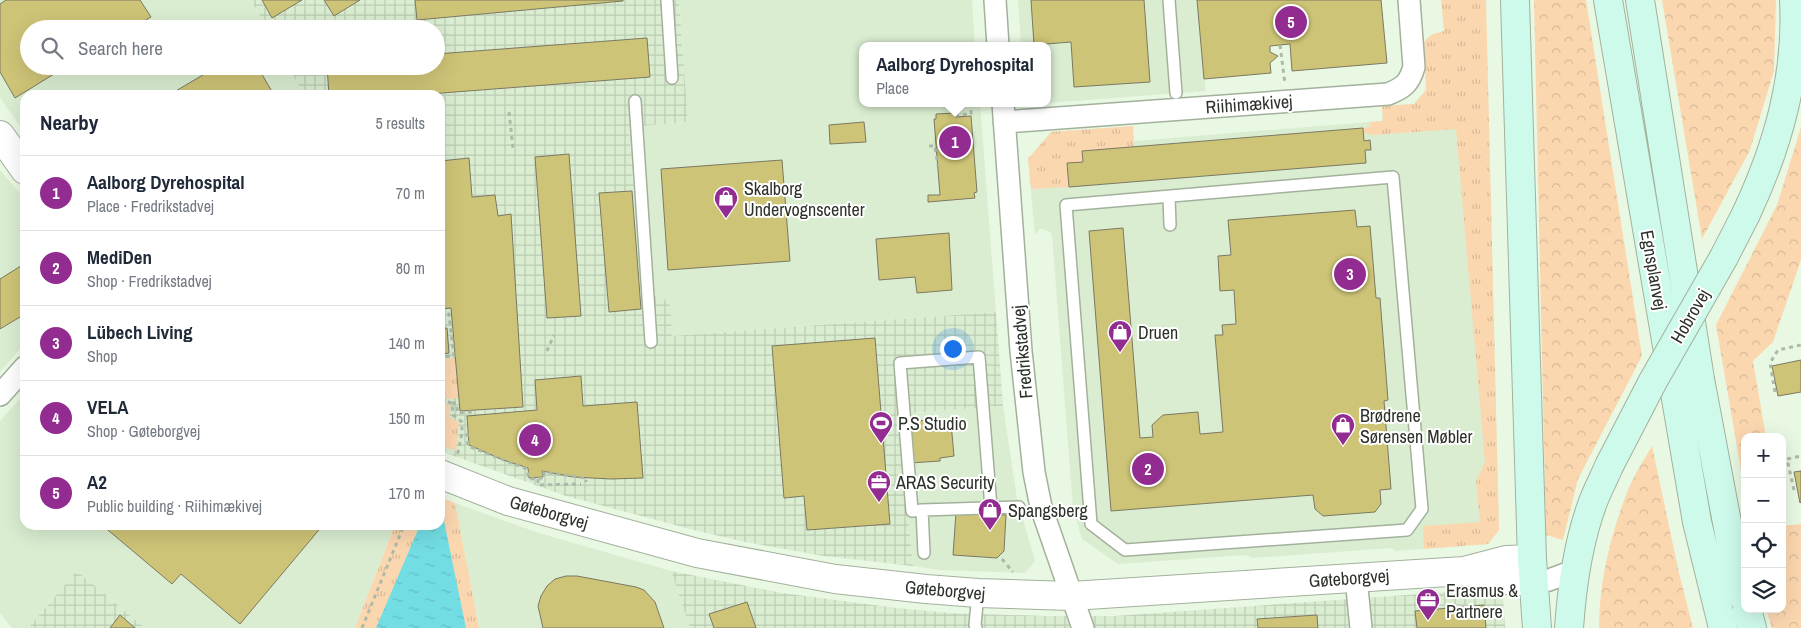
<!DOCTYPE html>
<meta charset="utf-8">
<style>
:root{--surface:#fff;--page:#f2f2f3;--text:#1f2937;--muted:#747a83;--line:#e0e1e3;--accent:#922c91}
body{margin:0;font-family:"Archivo Narrow",sans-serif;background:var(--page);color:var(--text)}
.controls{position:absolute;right:15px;bottom:15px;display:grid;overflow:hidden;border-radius:10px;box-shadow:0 5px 20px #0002}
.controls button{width:45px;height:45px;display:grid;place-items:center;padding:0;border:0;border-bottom:1px solid var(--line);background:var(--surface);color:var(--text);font:25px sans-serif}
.you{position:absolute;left:952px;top:348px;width:18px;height:18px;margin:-12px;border:4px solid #fff;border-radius:50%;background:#1a73e8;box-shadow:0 0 0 8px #1a73e833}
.badge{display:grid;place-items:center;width:32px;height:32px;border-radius:50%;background:var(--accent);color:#fff;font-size:16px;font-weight:700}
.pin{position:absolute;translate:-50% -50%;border:2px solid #fff;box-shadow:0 1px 5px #0006}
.popup{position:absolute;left:859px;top:42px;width:192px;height:65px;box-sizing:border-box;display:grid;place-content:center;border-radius:10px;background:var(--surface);filter:drop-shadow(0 1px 4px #0005);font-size:16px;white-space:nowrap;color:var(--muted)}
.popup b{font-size:19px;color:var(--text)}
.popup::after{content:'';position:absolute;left:50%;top:100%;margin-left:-10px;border:10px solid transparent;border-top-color:var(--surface)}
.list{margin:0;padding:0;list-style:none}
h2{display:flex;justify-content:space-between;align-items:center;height:65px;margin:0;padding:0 20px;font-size:21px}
h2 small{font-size:16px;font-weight:400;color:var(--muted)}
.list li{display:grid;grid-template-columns:32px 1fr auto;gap:15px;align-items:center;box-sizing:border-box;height:75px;padding:0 20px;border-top:1px solid var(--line)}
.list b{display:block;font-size:19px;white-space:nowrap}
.list p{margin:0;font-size:16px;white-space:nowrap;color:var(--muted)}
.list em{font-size:16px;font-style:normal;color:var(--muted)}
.icon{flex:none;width:28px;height:28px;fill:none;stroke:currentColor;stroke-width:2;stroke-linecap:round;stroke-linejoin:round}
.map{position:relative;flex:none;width:1801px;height:628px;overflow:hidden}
.search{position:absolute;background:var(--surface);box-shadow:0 5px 20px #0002;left:20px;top:20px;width:425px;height:55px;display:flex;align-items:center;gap:12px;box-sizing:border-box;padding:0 18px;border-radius:28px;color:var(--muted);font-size:19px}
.panel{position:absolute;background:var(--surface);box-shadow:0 5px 20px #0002;left:20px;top:90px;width:425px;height:440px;border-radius:15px}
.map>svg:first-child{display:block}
</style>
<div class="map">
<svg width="1801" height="628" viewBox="0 0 1801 628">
<defs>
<pattern id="industrial-grid" width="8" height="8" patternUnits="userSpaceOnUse" patternTransform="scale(1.25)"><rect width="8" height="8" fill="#daedd1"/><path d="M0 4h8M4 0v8" fill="none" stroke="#bbccb3"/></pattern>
<pattern id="grass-tufts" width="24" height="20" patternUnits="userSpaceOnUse" patternTransform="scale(1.25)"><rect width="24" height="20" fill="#fbd7b0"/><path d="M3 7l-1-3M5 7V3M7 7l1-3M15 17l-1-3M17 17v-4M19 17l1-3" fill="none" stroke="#d7b997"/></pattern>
<pattern id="forest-crowns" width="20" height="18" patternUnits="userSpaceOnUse" patternTransform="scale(1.25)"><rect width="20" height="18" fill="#fbd7b0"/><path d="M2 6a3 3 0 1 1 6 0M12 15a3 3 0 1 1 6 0" fill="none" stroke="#d7b997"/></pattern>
<pattern id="water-ripples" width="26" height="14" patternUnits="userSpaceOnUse" patternTransform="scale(1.25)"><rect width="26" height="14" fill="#73dde4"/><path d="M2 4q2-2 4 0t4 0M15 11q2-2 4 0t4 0" fill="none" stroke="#64bec4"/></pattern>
</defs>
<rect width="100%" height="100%" fill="#e9f8e2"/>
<!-- built -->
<path fill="#daedd1" d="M 0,0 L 251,0 L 267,29 L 29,29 L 29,66 L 288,66 L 304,95 L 25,95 L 25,133 L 0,98 Z
M 679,0 L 972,0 L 975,46 L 862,46 L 862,103 L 980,103 L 996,312 L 672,336 L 640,298 L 632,194 L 634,194 L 629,127 L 688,122 Z
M 1018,0 L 1197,0 L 1206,91 L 1048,103 L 1048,46 L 1021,46 Z
M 1433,82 L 1488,106 L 1499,530 L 1488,544 L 1395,551 L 1392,548 L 1252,558 L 1246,555 L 1118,564 L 1082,539 L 1073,509 L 1052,235 L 1050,232 L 1043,229 L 1040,229 L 1035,235 L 1028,159 L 1051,132 L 1133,126 L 1134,141 L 1382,121 L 1382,106 L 1414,104 Z
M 0,170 L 25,200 L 25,343 L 0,372 Z
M 25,393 L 25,525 L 395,525 L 355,628 L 145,628 L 77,571 L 28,628 L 12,628 L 0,613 L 0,421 Z
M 1003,406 L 1017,499 L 1035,561 L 1025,573 L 938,570 L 913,566 L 898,414 Z
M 455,503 L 539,533 L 671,571 L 690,628 L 479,628 Z"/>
<!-- industrial -->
<path fill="url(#industrial-grid)" d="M 251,0 L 679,0 L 688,122 L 629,127 L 634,194 L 632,195 L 640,297 L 662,296 L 671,307 L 672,336 L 996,312 L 1003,406 L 898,414 L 913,566 L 824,556 L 745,542 L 694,530 L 566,496 L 440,451 L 440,95 L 304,95 L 288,66 L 436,66 L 436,29 L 267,29 Z
M 77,571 L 145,628 L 28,628 Z
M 671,571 L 782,593 L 897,608 L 950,613 L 1046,616 L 1115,616 L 1491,589 L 1503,596 L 1505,628 L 690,628 Z"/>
<!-- grass -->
<path fill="url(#grass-tufts)" d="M 1441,0 L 1486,0 L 1499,530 L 1488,544 L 1424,549 L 1423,526 L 1480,522 L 1476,481 L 1485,462 L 1456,129 L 1373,135 L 1364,133 L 1363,128 L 1370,127 L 1370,122 L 1383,121 L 1382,106 L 1414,104 L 1426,90 L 1424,43 C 1429,34 1434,34 1444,31 Z
M 1133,126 L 1134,147 L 1083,151 L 1083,162 L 1069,187 L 1031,189 L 1028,159 L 1051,132 Z
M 455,358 L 459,398 L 451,399 L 440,397 L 440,359 Z
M 440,402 L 450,405 L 450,417 L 459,423 L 456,451 L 440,445 Z
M 440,497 L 455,503 L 479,628 L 355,628 L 395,525 L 440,525 Z"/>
<!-- forest -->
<path fill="url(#forest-crowns)" d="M 1534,0 L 1586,0 L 1642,356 L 1578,479 L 1563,540 L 1546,535 Z
M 1662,0 L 1776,0 L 1774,71 L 1750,150 L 1702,239 Z
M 1801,127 L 1801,260 L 1773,342 L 1753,361 L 1766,437 L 1745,437 L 1745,493 L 1716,325 L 1777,205 Z
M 1652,446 L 1679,573 L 1693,628 L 1599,628 C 1599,581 1611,533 1628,490 C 1634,475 1644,460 1652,446 Z
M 1801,524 L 1801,628 L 1772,628 L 1766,609 L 1782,609 L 1782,526 Z"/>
<!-- water -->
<path fill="url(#water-ripples)" d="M 440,515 L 444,521 L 466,628 L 376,628 L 420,525 L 440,525 Z"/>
<!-- building -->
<path fill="#cec477" stroke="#7b7962" d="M 6,0 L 140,0 L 151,17 L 131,29 L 29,29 L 29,66 L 67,66 L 15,98 L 0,72 L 0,4 Z
M 262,0 L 302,0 L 272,18 Z
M 324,0 L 360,0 L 334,16 Z
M 415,0 L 623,0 L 623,1 L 417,20 Z
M 1031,0 L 1144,0 L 1150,82 L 1074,87 L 1071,42 L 1034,45 Z
M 1197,0 L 1381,0 L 1387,63 L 1292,71 L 1290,44 L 1270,46 L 1270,52 L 1278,56 L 1270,63 L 1271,73 L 1204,79 Z
M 647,38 L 650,77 L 416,95 L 329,95 L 327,66 L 436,66 L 436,54 Z
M 218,66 L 257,66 L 274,95 L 169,95 Z
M 955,113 L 955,117 L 971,116 L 977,192 L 974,193 L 975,198 L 928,202 L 928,195 L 940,195 L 934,119 L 936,119 L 936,114 Z
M 864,122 L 866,142 L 830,144 L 829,125 Z
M 1363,128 L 1364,141 L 1370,140 L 1371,150 L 1365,150 L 1366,163 L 1069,187 L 1067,163 L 1083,162 L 1082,151 Z
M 569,154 L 581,316 L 547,318 L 535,157 Z
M 469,158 L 472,197 L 495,195 L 498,216 L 511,214 L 523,407 L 460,411 L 451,308 L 441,309 L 440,303 L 440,161 Z
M 782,160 L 790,261 L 668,270 L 661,169 Z
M 632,191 L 641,309 L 609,312 L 599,193 Z
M 1355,210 L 1357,227 L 1370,226 L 1376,298 L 1380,298 L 1388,400 L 1384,401 L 1391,489 L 1380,490 L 1381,504 L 1375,512 L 1323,516 L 1315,509 L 1313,495 L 1111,511 L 1089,231 L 1123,228 L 1140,438 L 1153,437 L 1152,425 L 1163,415 L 1198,412 L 1200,434 L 1223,432 L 1215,335 L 1223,335 L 1222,325 L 1236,324 L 1234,290 L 1220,291 L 1218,256 L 1231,255 L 1228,220 Z
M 949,233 L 952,290 L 917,293 L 915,277 L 879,280 L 876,239 Z
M 24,264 L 25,314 L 0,329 L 0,279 Z
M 447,328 L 449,353 L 442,354 L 440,329 Z
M 875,338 L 890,524 L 807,530 L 804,496 L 784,498 L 772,346 Z
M 1801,360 L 1801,392 L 1778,396 L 1772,366 Z
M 581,376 L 583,406 L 637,402 L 643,478 L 611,479 L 573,477 L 542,471 L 543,477 L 529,478 L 528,468 L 503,460 L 469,445 L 467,416 L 537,410 L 535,380 Z
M 937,419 L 937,424 L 951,423 L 954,456 L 940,458 L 940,461 L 910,463 L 907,422 Z
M 1801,471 L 1801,502 L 1800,503 L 1794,472 Z
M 956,512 L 1006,515 L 1004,551 L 997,558 L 953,555 Z
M 102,525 L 323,525 L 240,624 L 181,574 L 172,584 Z
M 566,576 L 577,576 L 636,587 L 644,590 L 655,602 L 664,628 L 543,628 L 538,606 L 541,596 L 547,586 L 555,579 Z
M 747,602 L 756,628 L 714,628 L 709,614 Z
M 1484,605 L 1486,628 L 1417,628 L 1415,611 Z
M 120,615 L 135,628 L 110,628 Z
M 1317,615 L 1318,628 L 1258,628 L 1257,619 Z"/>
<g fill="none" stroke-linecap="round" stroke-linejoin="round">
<!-- service casing -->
<g stroke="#a3b19c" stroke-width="14">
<path id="service" d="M 667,0 L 672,78
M 1169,0 L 1176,93
M 635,101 L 651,342
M 1393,177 L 1422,509 L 1407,530 L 1125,550 L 1091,524 L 1066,205 Z
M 1169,197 L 1170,225
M 922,510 L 912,511 L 900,363 L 979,357 L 991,508
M 924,553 L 922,510 L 1019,507
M 976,628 L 975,625 L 978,593"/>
</g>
<!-- minor casing -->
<g stroke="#a3b19c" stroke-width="24">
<path id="minor" d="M 995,0 L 998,46
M 1003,103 L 1021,351 L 1034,472 L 1041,507 L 1083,628
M 1004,122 L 1388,94 C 1403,88 1409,84 1414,67 L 1409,0
M 0,395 L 25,367
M 1356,578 L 1361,628
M 1533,582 L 1549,580 L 1576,570"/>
</g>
<!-- tertiary casing -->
<g stroke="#a3b19c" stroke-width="30">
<path id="tertiary" d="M 0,135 L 25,170
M 440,474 L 508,501 L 697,553 L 835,579 L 926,589 L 978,593 L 1071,596 L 1464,571 L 1506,560 L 1532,559
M 1471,572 L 1507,580 L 1533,582"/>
</g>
<!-- secondary casing -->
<g stroke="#a3b19c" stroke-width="30">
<path id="secondary" d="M 1515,0 L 1532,559 L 1537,628
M 1608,0 L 1697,522 L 1723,628
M 1640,0 L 1700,379 L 1735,565 L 1745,600
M 1746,214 C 1778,146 1798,76 1794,0
M 1747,609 L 1752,628
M 1569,628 C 1572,585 1578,542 1593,502 C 1598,489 1604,478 1609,466"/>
</g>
<!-- path -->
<path stroke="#aebaa9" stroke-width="3" stroke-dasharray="4 4" stroke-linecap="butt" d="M 1280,45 L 1285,84
M 509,112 L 513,148
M 955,115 L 971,114 L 971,109
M 929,146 L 935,146 L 938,166
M 440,317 L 449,314 L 454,356 L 440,357
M 547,351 L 554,335
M 1775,392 L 1770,363 L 1778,350 L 1801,345
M 440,400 L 452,403 L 453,415 L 462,422 L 462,433 L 457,457
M 452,403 L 456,403 L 458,413 L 472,412
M 467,433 L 468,446 L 527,469 L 529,479 L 544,478 L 544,472 L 586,478 L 586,482
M 538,479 L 538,485 L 581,484
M 1794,490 L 1787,459 L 1801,456
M 1002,559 L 1013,572
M 362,628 L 404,525"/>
<!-- service -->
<use href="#service" stroke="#fff" stroke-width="11"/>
<!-- minor -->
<use href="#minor" stroke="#fff" stroke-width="21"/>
<!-- tertiary -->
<use href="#tertiary" stroke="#fff" stroke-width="28"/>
<!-- secondary -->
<use href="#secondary" stroke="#cefaec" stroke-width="28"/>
<!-- secondary-bridge casing -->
<g stroke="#a3b19c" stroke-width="30" stroke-linecap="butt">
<path id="secondary-bridge" d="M 1609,466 L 1653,381 L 1724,257 L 1746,214"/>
</g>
<!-- secondary-bridge -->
<use href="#secondary-bridge" stroke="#cefaec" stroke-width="28"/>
</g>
<!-- icons -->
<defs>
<g id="shop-pin" transform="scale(1.25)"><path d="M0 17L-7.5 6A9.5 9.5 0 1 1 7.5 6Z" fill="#922c91" stroke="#fff"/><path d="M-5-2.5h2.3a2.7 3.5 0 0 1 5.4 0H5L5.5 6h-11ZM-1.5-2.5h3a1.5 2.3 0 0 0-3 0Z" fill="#fff"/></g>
<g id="stadium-pin" transform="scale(1.25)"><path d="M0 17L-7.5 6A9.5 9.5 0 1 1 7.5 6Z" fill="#922c91" stroke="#fff"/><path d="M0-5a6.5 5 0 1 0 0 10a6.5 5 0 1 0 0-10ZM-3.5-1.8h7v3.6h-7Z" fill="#fff"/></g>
<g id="office-pin" transform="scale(1.25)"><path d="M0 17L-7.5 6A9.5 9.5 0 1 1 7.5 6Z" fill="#922c91" stroke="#fff"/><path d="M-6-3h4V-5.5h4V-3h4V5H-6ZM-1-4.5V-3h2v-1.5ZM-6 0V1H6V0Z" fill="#fff"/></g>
</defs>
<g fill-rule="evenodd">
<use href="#shop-pin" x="726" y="198"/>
<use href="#shop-pin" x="1120" y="332"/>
<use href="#stadium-pin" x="881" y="423"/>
<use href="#shop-pin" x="1343" y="425"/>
<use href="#office-pin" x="879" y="482"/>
<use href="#shop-pin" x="990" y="510"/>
<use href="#office-pin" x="1428" y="600"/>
</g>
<g text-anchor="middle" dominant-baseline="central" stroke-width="4" stroke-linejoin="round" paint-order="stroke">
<!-- street labels -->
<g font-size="18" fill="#2c3129" stroke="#fff">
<text transform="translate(1249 104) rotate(-4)">Riihimækivej</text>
<text transform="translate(1654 270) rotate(80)">Egnsplanvej</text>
<text transform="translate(1690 316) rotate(-60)">Hobrovej</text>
<text transform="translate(1022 352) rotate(-95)">Fredrikstadvej</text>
<text transform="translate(549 512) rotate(16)">Gøteborgvej</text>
<text transform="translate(1349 578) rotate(-4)">Gøteborgvej</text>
<text transform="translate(945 590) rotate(5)">Gøteborgvej</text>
</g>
<!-- poi labels -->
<g font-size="18" fill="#2c3129" stroke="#fff" text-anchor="start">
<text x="744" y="188">Skalborg<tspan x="744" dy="21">Undervognscenter</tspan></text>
<text x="1138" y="332">Druen</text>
<text x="1360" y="415">Brødrene<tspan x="1360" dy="21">Sørensen Møbler</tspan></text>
<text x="898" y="423">P.S Studio</text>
<text x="896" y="482">ARAS Security</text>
<text x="1008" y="510">Spangsberg</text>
<text x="1446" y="590">Erasmus &amp;<tspan x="1446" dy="21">Partnere</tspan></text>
</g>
</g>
</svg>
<div class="controls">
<button>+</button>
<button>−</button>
<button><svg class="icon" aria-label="locate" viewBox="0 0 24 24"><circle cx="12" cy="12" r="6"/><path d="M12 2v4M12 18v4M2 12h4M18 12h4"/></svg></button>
<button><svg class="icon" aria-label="layers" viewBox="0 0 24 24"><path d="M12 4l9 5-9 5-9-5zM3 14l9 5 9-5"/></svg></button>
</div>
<div class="you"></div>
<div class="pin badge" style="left:955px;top:142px">1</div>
<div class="popup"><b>Aalborg Dyrehospital</b>Place</div>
<div class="pin badge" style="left:1148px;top:469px">2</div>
<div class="pin badge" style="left:1350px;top:274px">3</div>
<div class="pin badge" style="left:535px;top:440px">4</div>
<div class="pin badge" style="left:1291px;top:22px">5</div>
<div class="search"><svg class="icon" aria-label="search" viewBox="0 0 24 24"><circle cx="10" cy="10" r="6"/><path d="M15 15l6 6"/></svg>Search here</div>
<section class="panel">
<h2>Nearby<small>5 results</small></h2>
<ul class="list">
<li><span class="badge">1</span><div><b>Aalborg Dyrehospital</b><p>Place · Fredrikstadvej</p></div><em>70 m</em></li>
<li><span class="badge">2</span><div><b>MediDen</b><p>Shop · Fredrikstadvej</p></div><em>80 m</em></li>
<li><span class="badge">3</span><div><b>Lübech Living</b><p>Shop</p></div><em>140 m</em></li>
<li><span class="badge">4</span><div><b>VELA</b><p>Shop · Gøteborgvej</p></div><em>150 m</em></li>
<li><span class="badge">5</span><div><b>A2</b><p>Public building · Riihimækivej</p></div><em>170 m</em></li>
</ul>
</section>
</div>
